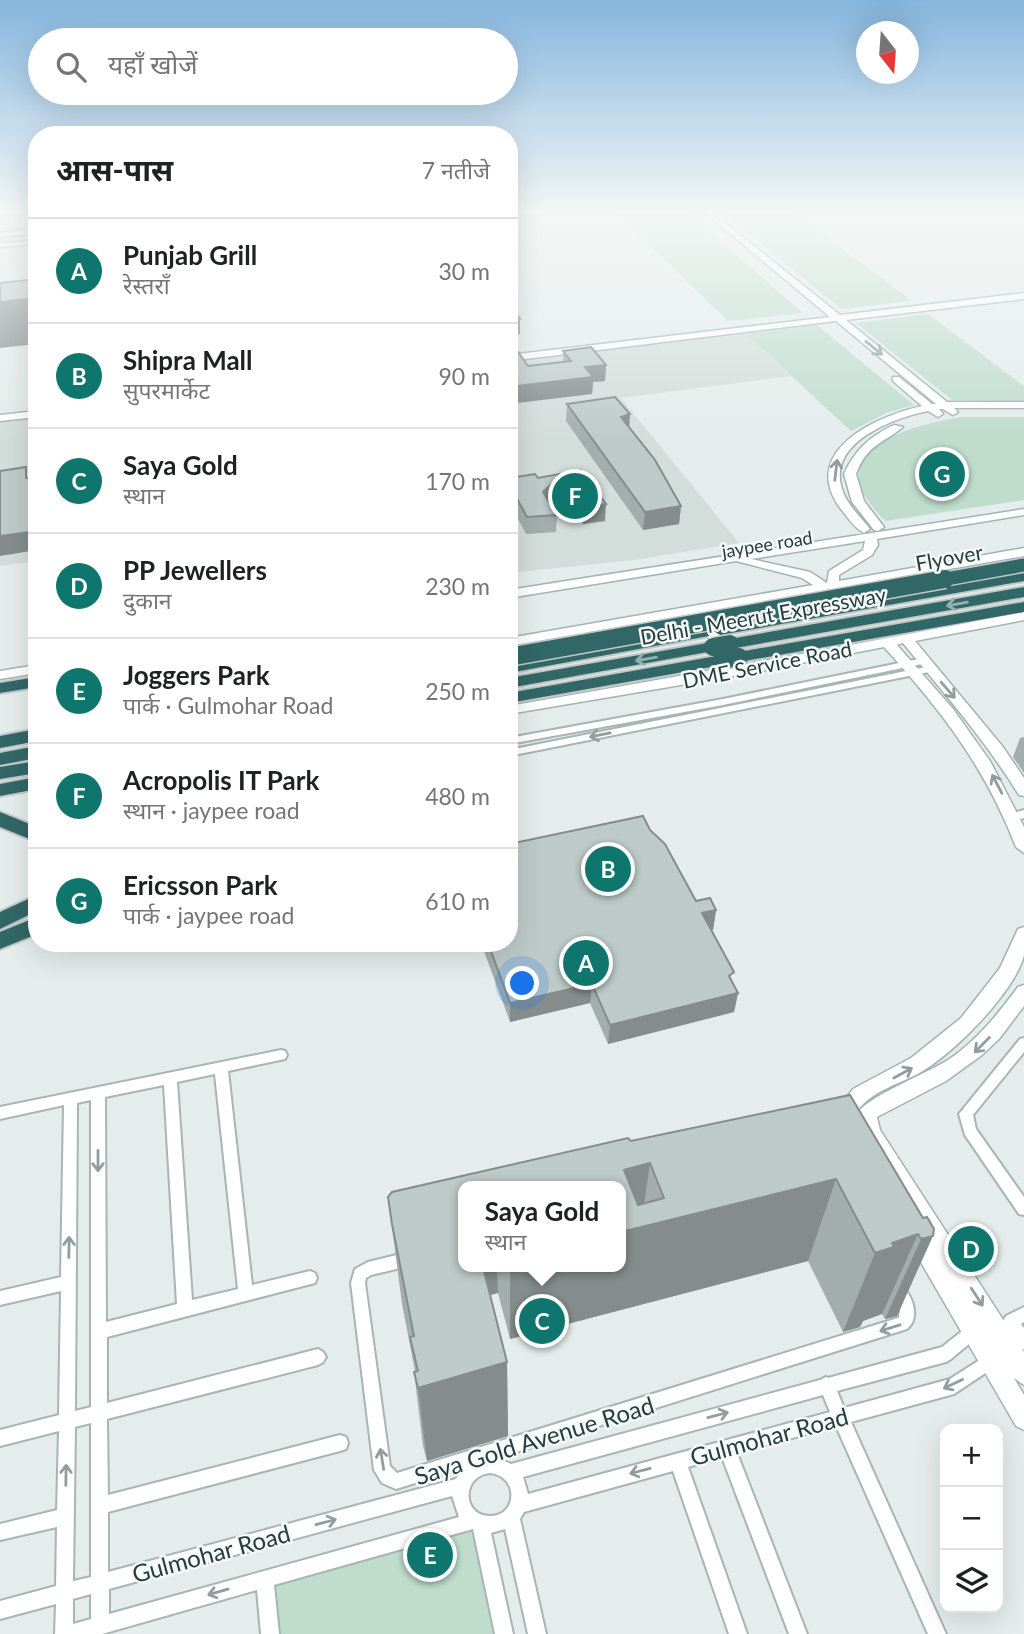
<!DOCTYPE html>
<html lang="hi">
<meta charset="utf-8">
<style>
:root{--surface:#fff;--page:#f2f2f2;--text:#202124;--muted:#757577;--line:#e0e0e0;--accent:#0f766e}
body{margin:0;font-family:Lato,"Noto Sans Devanagari",sans-serif;background:var(--page);color:var(--text)}
.controls{position:absolute;right:21px;bottom:21px;display:grid;overflow:hidden;border-radius:14px;box-shadow:0 7px 28px #0002}
.controls button{width:63px;height:63px;display:grid;place-items:center;padding:0;border:0;border-bottom:2px solid var(--line);background:var(--surface);color:var(--text);font:35px sans-serif}
.compass{position:absolute;left:856px;top:21px;width:63px;height:63px;border-radius:50%;background:var(--surface);box-shadow:0 7px 28px #0002;rotate:163deg}
.you{position:absolute;left:523px;top:984px;width:24px;height:24px;margin:-18px;border:5px solid #fff;border-radius:50%;background:#1a73e8;box-shadow:0 0 0 10px #1a73e833}
.badge{display:grid;place-items:center;width:46px;height:46px;border-radius:50%;background:var(--accent);color:#fff;font-size:23px;font-weight:700}
.pin{position:absolute;translate:-50% -50%;border:4px solid #fff;box-shadow:0 2px 7px #0006}
.popup{position:absolute;left:458px;top:1181px;width:168px;height:91px;box-sizing:border-box;display:grid;place-content:center;border-radius:14px;background:var(--surface);filter:drop-shadow(0 2px 5px #0005);font-size:23px;white-space:nowrap;color:var(--muted)}
.popup b{font-size:26px;color:var(--text)}
.popup::after{content:'';position:absolute;left:50%;top:100%;margin-left:-14px;border:14px solid transparent;border-top-color:var(--surface)}
.list{margin:0;padding:0;list-style:none}
h2{display:flex;justify-content:space-between;align-items:center;height:91px;margin:0;padding:0 28px;font-size:30px}
h2 small{font-size:23px;font-weight:400;color:var(--muted)}
.list li{display:grid;grid-template-columns:46px 1fr auto;gap:21px;align-items:center;box-sizing:border-box;height:105px;padding:0 28px;border-top:2px solid var(--line)}
.list b{display:block;font-size:26px;white-space:nowrap}
.list p{margin:0;font-size:23px;white-space:nowrap;color:var(--muted)}
.list em{font-size:23px;font-style:normal;color:var(--muted)}
.icon{flex:none;width:38px;height:38px;fill:none;stroke:currentColor;stroke-width:2;stroke-linecap:round;stroke-linejoin:round}
.map{position:relative;flex:none;width:1024px;height:1634px;overflow:hidden}
.search{position:absolute;background:var(--surface);box-shadow:0 7px 28px #0002;left:28px;top:28px;width:490px;height:77px;display:flex;align-items:center;gap:18px;box-sizing:border-box;padding:0 24px;border-radius:38px;color:var(--muted);font-size:26px}
.panel{position:absolute;background:var(--surface);box-shadow:0 7px 28px #0002;left:28px;top:126px;width:490px;height:826px;border-radius:28px}
.map>svg:first-child{display:block}
</style>
<div class="map">
<svg width="1024" height="1634" viewBox="0 0 1024 1634">
<rect width="100%" height="100%" fill="#e4edeb"/>
<!-- built -->
<path fill="#d3ddda" d="M 746,334 L 791,376 L 621,398 L 739,543 L 634,560 L 509,573 L 509,362 Z
M 37,417 L 37,561 L 0,566 L 0,422 Z"/>
<!-- green -->
<path fill="#bfdccd" d="M 615,212 L 686,212 L 803,313 L 728,321 Z
M 722,212 L 793,212 L 912,301 L 841,309 Z
M 928,314 L 1024,386 L 1024,401 L 952,400 L 856,323 Z
M 817,325 L 914,405 L 886,413 L 851,431 L 746,334 Z
M 962,417 L 1024,417 L 1024,500 L 885,521 C 876,511 864,499 860,485 C 848,438 931,422 962,417 Z
M 481,1525 L 503,1634 L 270,1634 L 266,1585 Z"/>
<g fill="none" stroke-linecap="round" stroke-linejoin="round">
<!-- street casing -->
<g stroke="#a7b5b3" stroke-width="4">
<path id="street" d="M 34,212 L 37,212 L 37,221 L 34,220 Z
M 37,229 L 37,233 L 0,237 L 0,233 Z
M 924,658 L 929,661 L 927,663 L 723,705 L 509,744 L 509,738 L 723,699 Z
M 931,666 L 936,669 L 934,671 L 509,756 L 509,750 Z
M 1024,810 L 1024,818 L 1014,821 L 1009,817 L 1010,814 Z
M 1024,1038 L 1024,1052 L 973,1115 L 976,1129 L 1024,1197 L 1024,1215 L 1019,1214 L 965,1135 L 959,1114 L 1020,1039 Z
M 281,1050 L 285,1051 L 287,1055 L 285,1059 L 228,1071 L 252,1285 L 310,1271 L 315,1273 L 317,1278 L 315,1283 L 107,1337 L 107,1403 L 318,1349 L 323,1352 L 326,1357 L 323,1362 L 318,1365 L 107,1419 L 108,1495 L 340,1435 L 346,1437 L 348,1443 L 346,1449 L 340,1451 L 108,1512 L 108,1572 L 456,1479 L 463,1468 L 396,1489 L 382,1483 L 374,1470 L 351,1283 L 355,1269 L 368,1262 L 409,1252 L 414,1254 L 416,1259 L 414,1264 L 409,1266 L 371,1275 L 366,1278 L 365,1283 L 390,1466 L 397,1473 L 898,1318 L 899,1317 L 900,1309 L 889,1289 L 891,1284 L 896,1282 C 911,1289 922,1317 907,1329 L 497,1458 L 511,1464 L 820,1380 L 826,1377 L 828,1378 L 942,1347 L 971,1324 L 976,1322 L 981,1324 L 984,1329 L 981,1334 L 951,1359 L 946,1362 L 837,1391 L 844,1408 L 950,1379 L 989,1354 L 994,1351 L 999,1354 L 1002,1359 L 999,1364 L 954,1394 L 851,1422 L 946,1634 L 928,1634 L 836,1426 L 737,1453 L 807,1634 L 789,1634 L 722,1457 L 688,1467 L 747,1634 L 729,1634 L 673,1471 L 524,1512 L 520,1519 L 546,1634 L 528,1634 L 505,1529 L 491,1533 L 513,1634 L 495,1634 L 473,1529 L 274,1585 L 279,1634 L 261,1634 L 257,1590 L 102,1634 L 55,1634 L 56,1604 L 0,1619 L 0,1601 L 56,1586 L 57,1527 L 0,1540 L 0,1524 L 57,1510 L 59,1431 L 0,1446 L 0,1430 L 59,1415 L 61,1291 L 0,1305 L 0,1291 L 61,1277 L 64,1105 L 0,1119 L 0,1107 ZM 215,1074 L 238,1289 L 192,1300 L 177,1082 ZM 164,1085 L 177,1304 L 106,1322 L 105,1097 ZM 91,1100 L 91,1407 L 75,1411 L 77,1103 ZM 823,1395 L 830,1412 L 528,1494 L 523,1477 ZM 91,1423 L 91,1577 L 73,1581 L 75,1427 ZM 490,1473 C 519,1476 518,1516 490,1516 C 462,1516 461,1476 490,1473 ZM 452,1496 L 459,1517 L 109,1614 L 109,1589 ZM 91,1594 L 91,1619 L 73,1624 L 73,1599 Z
M 1024,1307 L 1024,1322 L 1021,1324 L 1024,1328 L 1024,1350 L 1019,1347 L 1003,1321 L 1006,1316 Z"/>
</g>
<!-- secondary casing -->
<g stroke="#a0b5b2" stroke-width="3">
<path id="secondary" d="M 704,212 L 712,212 L 840,315 L 1024,293 L 1024,299 L 846,320 L 947,402 L 1024,402 L 1024,408 L 954,408 L 958,412 L 953,415 L 943,409 L 939,409 L 943,414 L 938,417 L 928,411 C 894,418 827,442 842,489 C 847,505 860,516 870,529 L 864,533 C 854,528 845,514 838,505 C 801,449 880,415 922,406 L 893,381 L 893,377 L 899,377 L 932,404 L 936,404 L 836,321 L 509,361 L 509,355 L 830,317 Z
M 37,240 L 37,244 L 0,247 L 0,243 Z
M 37,411 L 37,417 L 0,421 L 0,415 Z
M 894,425 L 903,427 C 882,444 867,445 856,474 L 864,501 L 884,527 L 878,531 L 874,530 L 852,502 L 844,474 C 855,450 870,436 894,425 Z
M 1024,509 L 1024,515 L 877,539 L 878,545 L 872,555 L 839,575 L 839,581 L 1024,548 L 1024,556 L 704,612 L 735,655 L 733,658 L 723,658 L 692,614 L 509,646 L 509,638 L 813,585 L 802,578 L 736,561 L 509,598 L 509,590 ZM 865,541 L 863,550 L 829,571 L 827,583 L 810,572 L 751,559 Z
M 1024,612 L 1024,620 L 915,641 L 1003,747 L 1024,778 L 1024,796 L 1019,795 C 985,740 944,693 903,643 L 897,645 L 953,709 L 990,761 L 1024,827 L 1024,853 L 1016,847 C 985,767 941,710 884,647 L 740,675 L 509,714 L 509,706 C 683,676 854,645 1024,612 Z
M 37,665 L 37,673 L 0,679 L 0,671 Z
M 1024,927 C 1024,936 1024,947 1024,955 C 1015,992 954,1053 921,1072 C 900,1084 873,1090 857,1111 L 858,1113 C 866,1097 931,1072 951,1058 C 978,1039 998,1014 1018,987 L 1024,985 L 1024,1006 L 999,1039 L 982,1055 L 946,1081 L 877,1117 L 880,1130 L 1024,1352 L 1024,1385 L 1014,1378 L 1024,1395 L 1024,1430 L 1016,1426 L 908,1240 L 905,1233 L 908,1226 L 916,1223 L 863,1138 L 858,1119 L 856,1123 L 849,1126 L 842,1123 L 837,1110 L 853,1089 L 911,1058 L 961,1018 L 1000,968 L 1018,929 Z"/>
</g>
<!-- highway casing -->
<g stroke="#c2c9c8" stroke-width="4">
<path id="highway" d="M 1024,571 L 1024,581 L 720,635 L 712,630 L 720,625 Z
M 1024,587 L 1024,597 L 730,649 L 722,644 L 730,639 Z
M 1024,602 L 1024,612 L 739,662 L 731,657 L 739,652 Z
M 703,628 L 709,630 L 711,633 L 709,636 L 509,673 L 509,663 Z
M 713,642 L 721,647 L 719,650 L 509,688 L 509,678 Z
M 722,655 L 728,656 L 730,660 L 728,664 L 509,703 L 509,693 Z
M 37,677 L 37,687 L 0,693 L 0,683 Z
M 37,729 L 37,741 L 0,748 L 0,736 Z
M 37,746 L 37,758 L 0,765 L 0,753 Z
M 37,761 L 37,773 L 0,779 L 0,767 Z
M 37,777 L 37,789 L 0,796 L 0,784 Z
M 0,812 L 37,827 L 37,842 L 0,827 Z
M 37,895 L 37,911 L 0,929 L 0,912 Z
M 37,917 L 37,934 L 0,949 L 0,932 Z"/>
</g>
<!-- street -->
<use href="#street" fill="#fff" fill-rule="evenodd"/>
<!-- secondary -->
<use href="#secondary" fill="#fff" fill-rule="evenodd"/>
<!-- highway -->
<use href="#highway" fill="#326768" fill-rule="evenodd"/>
<!-- highway-bridge-far1 casing -->
<g stroke="#c2c9c8" stroke-width="16" stroke-linecap="butt">
<path id="highway-bridge-far1" d="M 935,581 L 1024,565"/>
</g>
<!-- highway-bridge casing -->
<g stroke="#c2c9c8" stroke-width="21" stroke-linecap="butt">
<path id="highway-bridge" d="M 713,647 L 730,644
M 509,657 L 945,579
M 722,660 L 739,657"/>
</g>
<!-- highway-bridge-far1 -->
<use href="#highway-bridge-far1" stroke="#326768" stroke-width="13"/>
<!-- highway-bridge -->
<use href="#highway-bridge" stroke="#326768" stroke-width="18"/>
</g>
<!-- wall -->
<path fill="#a3aeac" fill-rule="evenodd" d="M 563,351 L 606,365 L 605,381 L 593,382 L 592,394 L 528,366 L 563,362 Z
M 567,404 L 629,427 L 681,506 L 679,524 L 643,530 L 566,421 Z
M 581,470 L 605,521 L 583,524 L 561,492 L 550,502 L 557,515 L 556,532 L 526,534 L 509,501 L 509,478 L 538,478 Z
M 1024,737 L 1024,773 L 1013,757 L 1020,738 Z
M 650,830 L 696,901 L 716,910 L 713,930 L 711,930 L 732,981 L 738,993 L 734,1012 L 608,1044 L 590,1003 L 510,1022 L 481,943 L 509,943 Z
M 850,1095 L 923,1218 L 934,1229 L 897,1316 L 885,1319 L 882,1314 L 863,1321 L 860,1327 L 843,1332 L 808,1261 L 510,1339 L 498,1293 L 490,1295 L 507,1362 L 508,1436 L 427,1461 L 423,1446 L 414,1372 L 415,1372 L 413,1361 L 402,1304 L 388,1197 L 631,1141 ZM 463,1186 L 621,1267 L 463,1267 Z"/>
<!-- shaded-wall -->
<path fill="#848d8c" d="M 37,298 L 37,344 L 0,348 L 0,302 Z
M 520,319 L 520,334 L 509,336 L 509,320 Z
M 606,365 L 605,381 L 593,382 L 592,394 L 509,404 L 509,387 L 585,367 Z
M 630,414 L 629,431 L 621,417 Z
M 561,475 L 561,492 L 543,508 L 543,492 Z
M 606,504 L 605,521 L 583,524 L 584,507 Z
M 681,506 L 679,524 L 643,530 L 645,512 Z
M 37,531 L 37,550 L 0,556 L 0,536 Z
M 716,910 L 713,930 L 699,933 L 702,913 Z
M 592,984 L 590,1003 L 510,1022 L 510,1003 Z
M 738,993 L 734,1012 L 608,1044 L 610,1025 Z
M 650,1163 L 641,1227 L 836,1179 L 808,1261 L 510,1339 L 510,1267 L 621,1267 L 621,1196 L 624,1170 Z
M 918,1234 L 882,1314 L 863,1321 L 860,1327 L 843,1332 L 875,1253 L 892,1243 Z
M 933,1236 L 897,1316 L 885,1319 L 921,1239 Z
M 473,1267 L 497,1267 L 498,1293 L 474,1299 Z
M 507,1362 L 508,1436 L 427,1461 L 418,1388 Z"/>
<!-- building -->
<path fill="#bdcac8" stroke="#848d8c" stroke-width="2" fill-rule="evenodd" d="M 37,279 L 37,298 L 0,302 L 0,283 Z
M 509,306 L 511,306 L 520,319 L 509,320 Z
M 591,347 L 606,365 L 585,367 L 593,377 L 509,387 L 509,353 L 518,352 L 528,366 L 571,361 L 563,351 Z
M 615,397 L 630,414 L 621,417 L 655,460 L 681,506 L 645,512 L 567,404 Z
M 26,467 L 26,478 L 36,477 L 37,531 L 0,536 L 0,471 Z
M 581,470 L 606,504 L 584,507 L 561,475 L 543,492 L 557,515 L 527,517 L 509,484 L 509,478 L 535,474 L 538,478 Z
M 643,816 L 650,830 L 665,844 L 696,901 L 710,898 L 716,910 L 702,913 L 734,972 L 729,976 L 738,993 L 610,1025 L 592,984 L 510,1003 L 488,943 L 509,943 L 509,844 Z
M 850,1095 L 923,1218 L 927,1217 L 934,1229 L 933,1236 L 921,1239 L 918,1234 L 892,1243 L 894,1247 L 875,1253 L 836,1179 L 621,1232 L 621,1186 L 463,1186 L 463,1267 L 483,1267 L 507,1362 L 418,1388 L 414,1372 L 418,1371 L 410,1337 L 414,1336 L 392,1224 L 388,1197 L 392,1192 L 628,1138 L 631,1141 ZM 650,1163 L 664,1198 L 638,1205 L 624,1170 Z"/>
<!-- one-way arrows -->
<defs><path id="oneway-shaft" d="M-6 0H5M1.5-3L5.5 0L1.5 3" fill="none" stroke-width="1.6" stroke-linecap="round" stroke-linejoin="round" transform="scale(1.75)"/></defs>
<g stroke="#929e9e">
<use href="#oneway-shaft" transform="translate(874 348) rotate(39)"/>
<use href="#oneway-shaft" transform="translate(836 470) rotate(-83)"/>
<use href="#oneway-shaft" transform="translate(948 690) rotate(49)"/>
<use href="#oneway-shaft" transform="translate(600 735) rotate(169)"/>
<use href="#oneway-shaft" transform="translate(997 784) rotate(-118)"/>
<use href="#oneway-shaft" transform="translate(982 1045) rotate(135)"/>
<use href="#oneway-shaft" transform="translate(903 1073) rotate(-29)"/>
<use href="#oneway-shaft" transform="translate(98 1161) rotate(90)"/>
<use href="#oneway-shaft" transform="translate(69 1247) rotate(-89)"/>
<use href="#oneway-shaft" transform="translate(977 1297) rotate(57)"/>
<use href="#oneway-shaft" transform="translate(890 1328) rotate(163)"/>
<use href="#oneway-shaft" transform="translate(953 1384) rotate(155)"/>
<use href="#oneway-shaft" transform="translate(718 1415) rotate(-15)"/>
<use href="#oneway-shaft" transform="translate(382 1459) rotate(-99)"/>
<use href="#oneway-shaft" transform="translate(640 1471) rotate(165)"/>
<use href="#oneway-shaft" transform="translate(66 1475) rotate(-89)"/>
<use href="#oneway-shaft" transform="translate(326 1522) rotate(-15)"/>
<use href="#oneway-shaft" transform="translate(218 1592) rotate(164)"/>
</g>
<g stroke="#94b0b0">
<use href="#oneway-shaft" transform="translate(957 604) rotate(170)"/>
<use href="#oneway-shaft" transform="translate(646 659) rotate(170)"/>
</g>
<!-- sky -->
<linearGradient id="sky" x2="0" y2="1"><stop stop-color="#85b5de"/><stop offset="0.48" stop-color="#f3f7f6"/><stop offset="1" stop-color="#f3f7f6" stop-opacity="0"/></linearGradient>
<rect width="1024" height="441" fill="url(#sky)"/>
<g text-anchor="middle" dominant-baseline="central" stroke-width="5" stroke-linejoin="round" paint-order="stroke">
<!-- far-street labels -->
<g font-size="18" fill="#253e3c" stroke="#f5f9f8">
<text transform="translate(767 544) rotate(-9)">jaypee road</text>
</g>
<!-- street labels -->
<g font-size="21" fill="#253e3c" stroke="#f5f9f8">
<text transform="translate(949 557) rotate(-10)">Flyover</text>
<text transform="translate(763 615) rotate(-10)">Delhi - Meerut Expressway</text>
<text transform="translate(767 664) rotate(-11)">DME Service Road</text>
</g>
<!-- near-street labels -->
<g font-size="24" fill="#253e3c" stroke="#f5f9f8">
<text transform="translate(769 1436) rotate(-15)">Gulmohar Road</text>
<text transform="translate(534 1440) rotate(-17)">Saya Gold Avenue Road</text>
<text transform="translate(211 1553) rotate(-15)">Gulmohar Road</text>
</g>
</g>
</svg>
<div class="controls">
<button>+</button>
<button>−</button>
<button><svg class="icon" aria-label="layers" viewBox="0 0 24 24"><path d="M12 4l9 5-9 5-9-5zM3 14l9 5 9-5"/></svg></button>
</div>
<svg class="compass" viewBox="-18 -18 36 36"><path d="M0-13l5 13h-10z" fill="#e53935"/><path d="M0 13l5-13h-10z" fill="#757577"/></svg>
<div class="you"></div>
<div class="pin badge" style="left:586px;top:963px">A</div>
<div class="pin badge" style="left:608px;top:869px">B</div>
<div class="pin badge" style="left:542px;top:1321px">C</div>
<div class="popup"><b>Saya Gold</b>स्थान</div>
<div class="pin badge" style="left:971px;top:1249px">D</div>
<div class="pin badge" style="left:430px;top:1555px">E</div>
<div class="pin badge" style="left:575px;top:496px">F</div>
<div class="pin badge" style="left:942px;top:474px">G</div>
<div class="search"><svg class="icon" aria-label="search" viewBox="0 0 24 24"><circle cx="10" cy="10" r="6"/><path d="M15 15l6 6"/></svg>यहाँ खोजें</div>
<section class="panel">
<h2>आस-पास<small>7 नतीजे</small></h2>
<ul class="list">
<li><span class="badge">A</span><div><b>Punjab Grill</b><p>रेस्तराँ</p></div><em>30 m</em></li>
<li><span class="badge">B</span><div><b>Shipra Mall</b><p>सुपरमार्केट</p></div><em>90 m</em></li>
<li><span class="badge">C</span><div><b>Saya Gold</b><p>स्थान</p></div><em>170 m</em></li>
<li><span class="badge">D</span><div><b>PP Jewellers</b><p>दुकान</p></div><em>230 m</em></li>
<li><span class="badge">E</span><div><b>Joggers Park</b><p>पार्क · Gulmohar Road</p></div><em>250 m</em></li>
<li><span class="badge">F</span><div><b>Acropolis IT Park</b><p>स्थान · jaypee road</p></div><em>480 m</em></li>
<li><span class="badge">G</span><div><b>Ericsson Park</b><p>पार्क · jaypee road</p></div><em>610 m</em></li>
</ul>
</section>
</div>
